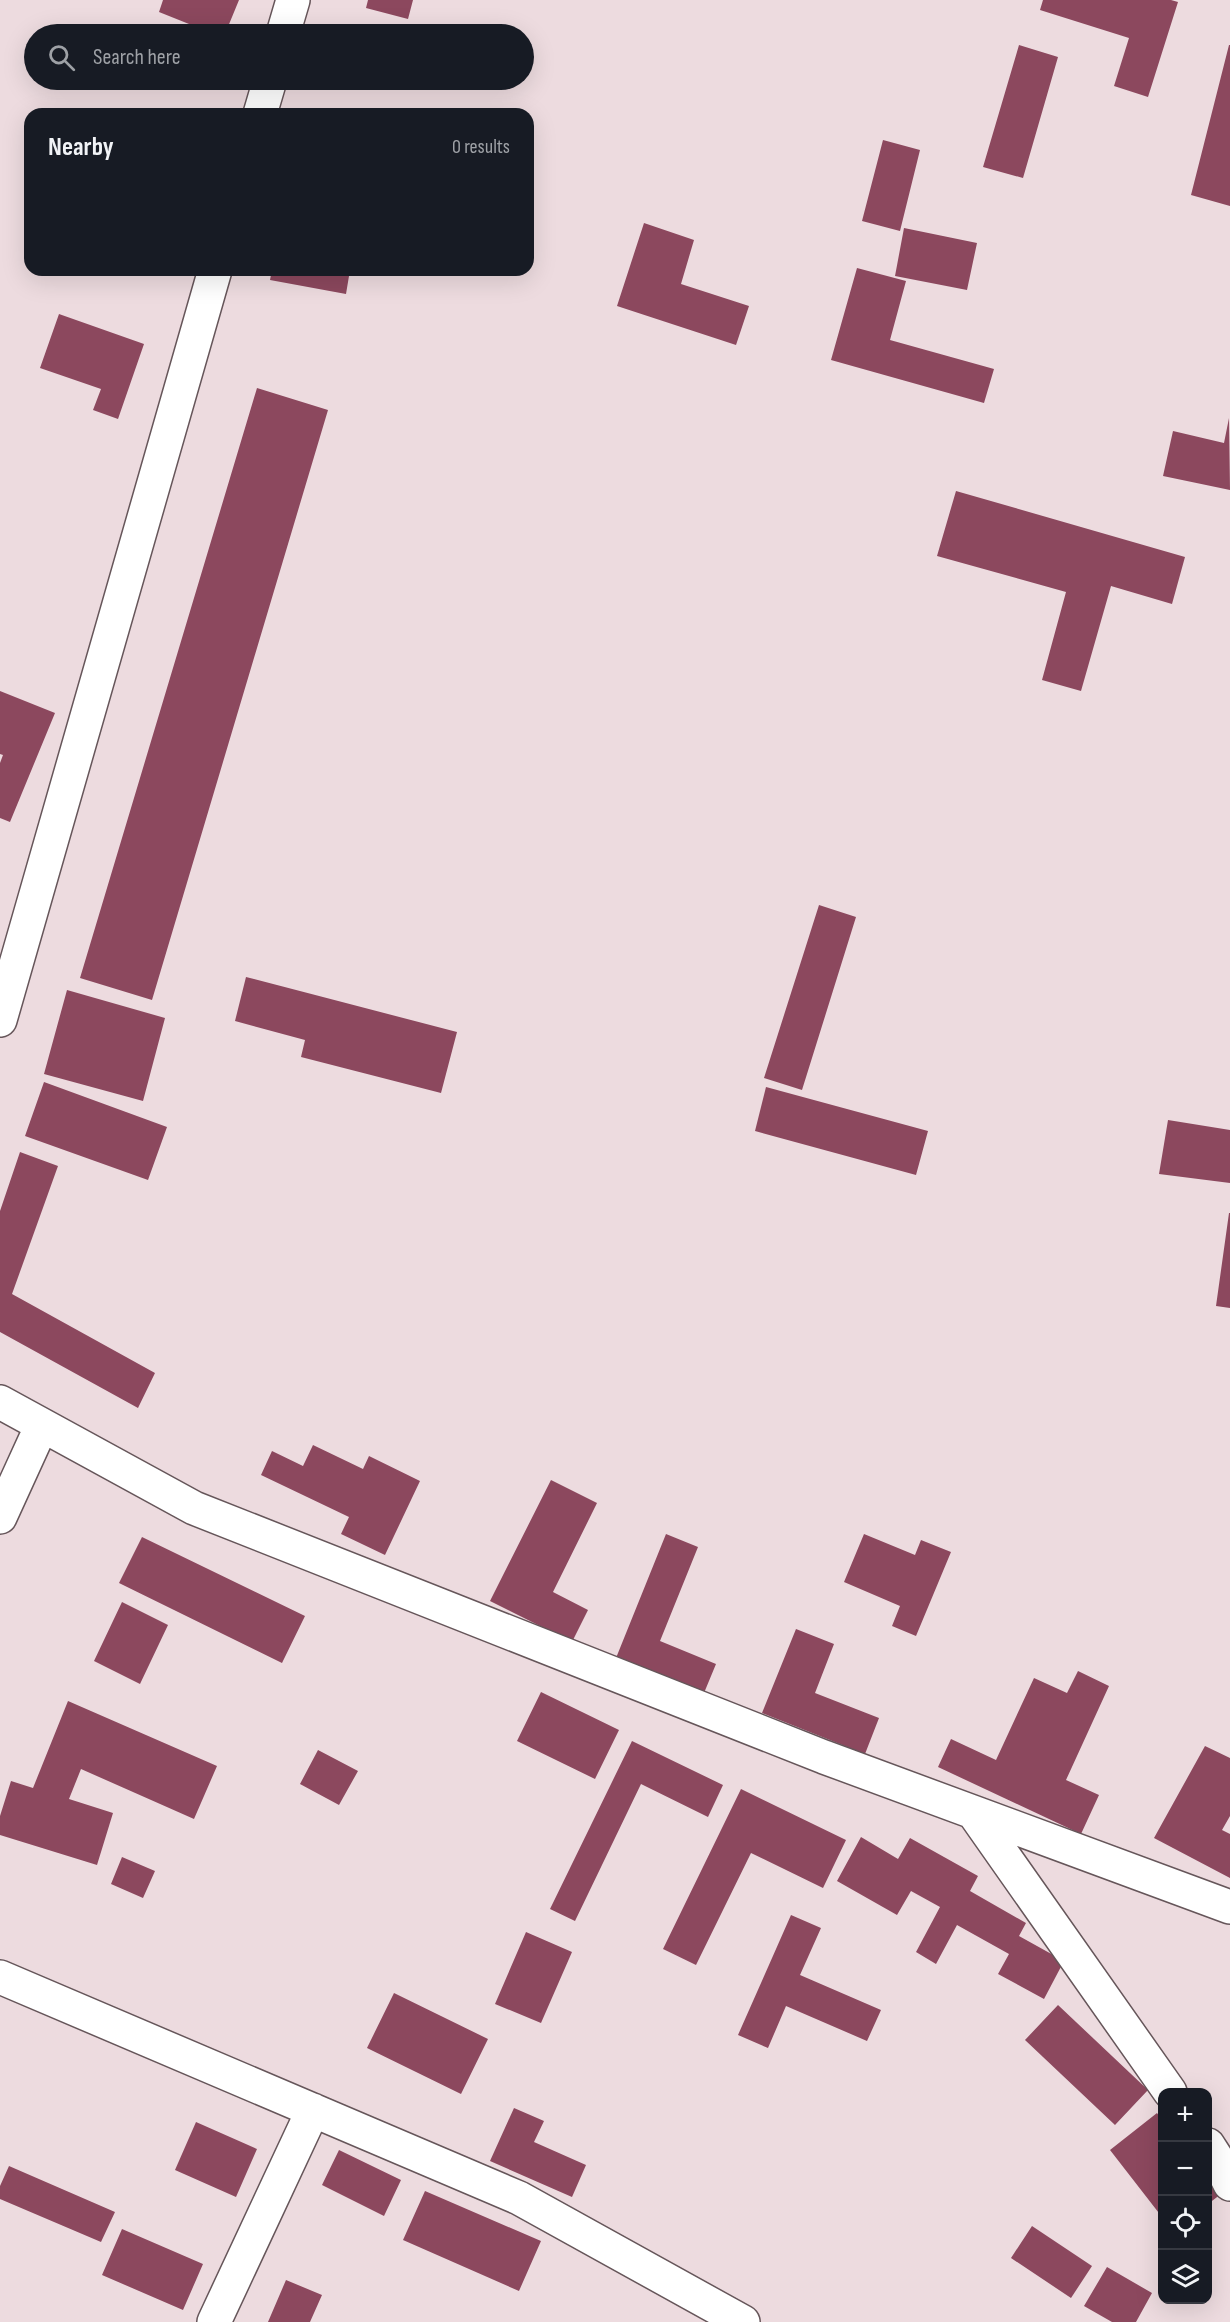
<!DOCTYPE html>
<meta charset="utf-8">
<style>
:root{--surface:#171b24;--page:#20242c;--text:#f1f3f6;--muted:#9ea1a6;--line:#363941}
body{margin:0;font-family:"Sofia Sans Condensed",sans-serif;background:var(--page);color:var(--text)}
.controls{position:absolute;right:18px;bottom:18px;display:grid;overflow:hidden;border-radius:12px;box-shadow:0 6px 24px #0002}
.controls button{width:54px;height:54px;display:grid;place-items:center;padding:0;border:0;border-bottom:2px solid var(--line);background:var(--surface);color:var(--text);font:30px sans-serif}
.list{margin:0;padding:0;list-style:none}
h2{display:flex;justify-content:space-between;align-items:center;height:78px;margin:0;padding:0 24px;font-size:26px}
h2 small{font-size:20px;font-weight:400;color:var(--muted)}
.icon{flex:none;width:33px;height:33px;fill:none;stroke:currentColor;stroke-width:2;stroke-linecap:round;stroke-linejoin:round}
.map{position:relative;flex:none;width:1230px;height:2322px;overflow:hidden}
.search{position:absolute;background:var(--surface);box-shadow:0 6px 24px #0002;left:24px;top:24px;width:510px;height:66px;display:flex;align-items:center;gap:15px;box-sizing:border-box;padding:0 21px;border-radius:33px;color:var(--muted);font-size:22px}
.panel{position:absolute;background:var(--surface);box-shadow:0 6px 24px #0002;left:24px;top:108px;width:510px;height:168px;border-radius:18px}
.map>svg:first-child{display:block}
</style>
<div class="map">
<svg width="1230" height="2322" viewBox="0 0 1230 2322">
<rect width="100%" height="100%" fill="#eddbdf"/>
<!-- building -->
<path fill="#8c485e" d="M 163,0 L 239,0 L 225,34 L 214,34 L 159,12 Z
M 368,0 L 413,0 L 408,19 L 366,8 Z
M 1043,0 L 1171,0 L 1178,2 L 1148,97 L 1114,86 L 1129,38 L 1040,10 Z
M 1019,45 L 1058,57 L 1023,178 L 983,167 Z
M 1229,45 L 1230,45 L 1230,206 L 1191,195 Z
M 883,140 L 920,150 L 900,231 L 862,221 Z
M 644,223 L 694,240 L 681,284 L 749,306 L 736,345 L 617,306 Z
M 904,228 L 977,243 L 967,290 L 895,276 Z
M 857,268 L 906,281 L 890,340 L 994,369 L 984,403 L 831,360 Z
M 272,270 L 350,270 L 346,294 L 270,280 Z
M 59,314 L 144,344 L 118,419 L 93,410 L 101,389 L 40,368 Z
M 257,388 L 328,410 L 152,1000 L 80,978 Z
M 1229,418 L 1230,490 L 1163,476 L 1173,431 L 1224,443 Z
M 956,491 L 1185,557 L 1172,604 L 1111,586 L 1081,691 L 1042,680 L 1066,592 L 937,556 Z
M 0,691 L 55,713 L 10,822 L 0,818 L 0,763 L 3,755 L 0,754 Z
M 819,905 L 856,917 L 802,1090 L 764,1078 Z
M 246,977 L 457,1032 L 441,1093 L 301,1057 L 305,1040 L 235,1021 Z
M 67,990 L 165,1018 L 143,1101 L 44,1074 Z
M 44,1082 L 167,1127 L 148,1180 L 25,1136 Z
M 766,1087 L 928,1131 L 916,1175 L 755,1131 Z
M 1168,1120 L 1230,1130 L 1230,1183 L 1159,1174 Z
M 20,1152 L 58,1166 L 12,1294 L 155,1373 L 138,1408 L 0,1332 L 0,1211 Z
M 1229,1213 L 1230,1213 L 1230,1308 L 1216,1306 Z
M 313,1445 L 363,1469 L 369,1456 L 420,1481 L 385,1555 L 341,1534 L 349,1517 L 261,1475 L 272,1451 L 303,1466 Z
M 551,1480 L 597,1503 L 553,1592 L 588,1610 L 572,1642 L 490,1601 Z
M 666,1534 L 698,1547 L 660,1641 L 716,1664 L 704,1693 L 616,1658 Z
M 864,1534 L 915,1555 L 921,1540 L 951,1552 L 916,1636 L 892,1626 L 900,1606 L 844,1582 Z
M 142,1537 L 305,1616 L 282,1663 L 119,1583 Z
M 122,1602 L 168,1625 L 140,1684 L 94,1661 Z
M 796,1629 L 834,1644 L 815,1693 L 879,1718 L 865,1754 L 762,1713 Z
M 1078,1671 L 1109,1686 L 1066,1780 L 1099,1795 L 1081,1834 L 938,1767 L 951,1739 L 996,1760 L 1034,1678 L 1067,1693 Z
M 541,1692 L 619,1730 L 595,1779 L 517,1741 Z
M 68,1701 L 217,1766 L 194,1819 L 81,1769 L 69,1799 L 113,1813 L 97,1865 L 0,1835 L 0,1816 L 11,1781 L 33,1788 Z
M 632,1741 L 723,1785 L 708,1817 L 641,1784 L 575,1921 L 550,1909 Z
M 1205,1746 L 1230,1758 L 1230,1816 L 1222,1830 L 1230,1834 L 1230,1878 L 1154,1838 Z
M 318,1750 L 358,1771 L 339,1805 L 300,1784 Z
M 741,1789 L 846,1840 L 823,1888 L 751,1853 L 696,1965 L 663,1949 Z
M 861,1837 L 898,1859 L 910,1838 L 978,1876 L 970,1891 L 1026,1923 L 1019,1936 L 1064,1961 L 1044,1999 L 998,1974 L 1009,1954 L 957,1925 L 936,1964 L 916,1952 L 940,1907 L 911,1891 L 897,1915 L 837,1881 Z
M 122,1857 L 155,1871 L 143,1898 L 111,1884 Z
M 791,1915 L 821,1928 L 800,1975 L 881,2010 L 867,2041 L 786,2006 L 768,2048 L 738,2035 Z
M 526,1932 L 572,1952 L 541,2023 L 495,2004 Z
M 394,1993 L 488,2039 L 461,2094 L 367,2048 Z
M 1058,2005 L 1148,2090 L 1115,2125 L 1025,2040 Z
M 514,2108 L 544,2121 L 534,2142 L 586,2165 L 572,2197 L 490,2161 Z
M 1157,2113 L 1162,2120 L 1162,2217 L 1110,2150 Z
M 196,2122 L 257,2149 L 236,2197 L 175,2170 Z
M 339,2150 L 401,2180 L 384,2216 L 322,2185 Z
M 9,2166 L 115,2212 L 101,2242 L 0,2199 L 0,2186 Z
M 1208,2177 L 1221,2194 L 1208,2204 Z
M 425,2191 L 541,2241 L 519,2291 L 403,2240 Z
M 1032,2226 L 1092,2266 L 1071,2298 L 1011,2258 Z
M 122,2229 L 203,2264 L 183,2310 L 102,2275 Z
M 1107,2267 L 1152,2293 L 1136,2322 L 1112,2322 L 1084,2306 Z
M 286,2280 L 322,2295 L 310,2322 L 268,2322 Z"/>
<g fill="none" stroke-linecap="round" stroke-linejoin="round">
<!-- street casing -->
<g stroke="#66565a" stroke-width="36">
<path id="street" d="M 283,34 L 293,0
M 260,114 L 270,80
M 0,1020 L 215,270
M 0,1402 L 194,1508 L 824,1757 L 1230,1907
M 0,1517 L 42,1425
M 973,1812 L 1170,2092
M 0,1977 L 519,2198 L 743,2322
M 1208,2145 L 1219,2162 L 1230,2184
M 214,2322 L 313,2110"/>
</g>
<!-- street -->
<use href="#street" stroke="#fff" stroke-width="33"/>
</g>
</svg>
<div class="controls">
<button>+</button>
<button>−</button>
<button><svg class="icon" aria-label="locate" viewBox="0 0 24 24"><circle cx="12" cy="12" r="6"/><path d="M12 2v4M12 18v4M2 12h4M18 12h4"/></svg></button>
<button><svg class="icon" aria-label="layers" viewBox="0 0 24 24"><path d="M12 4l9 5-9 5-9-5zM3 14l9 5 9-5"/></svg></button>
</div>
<div class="search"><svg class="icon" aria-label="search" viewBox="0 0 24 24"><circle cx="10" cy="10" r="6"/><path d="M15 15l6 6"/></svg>Search here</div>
<section class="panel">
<h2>Nearby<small>0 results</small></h2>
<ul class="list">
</ul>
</section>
</div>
